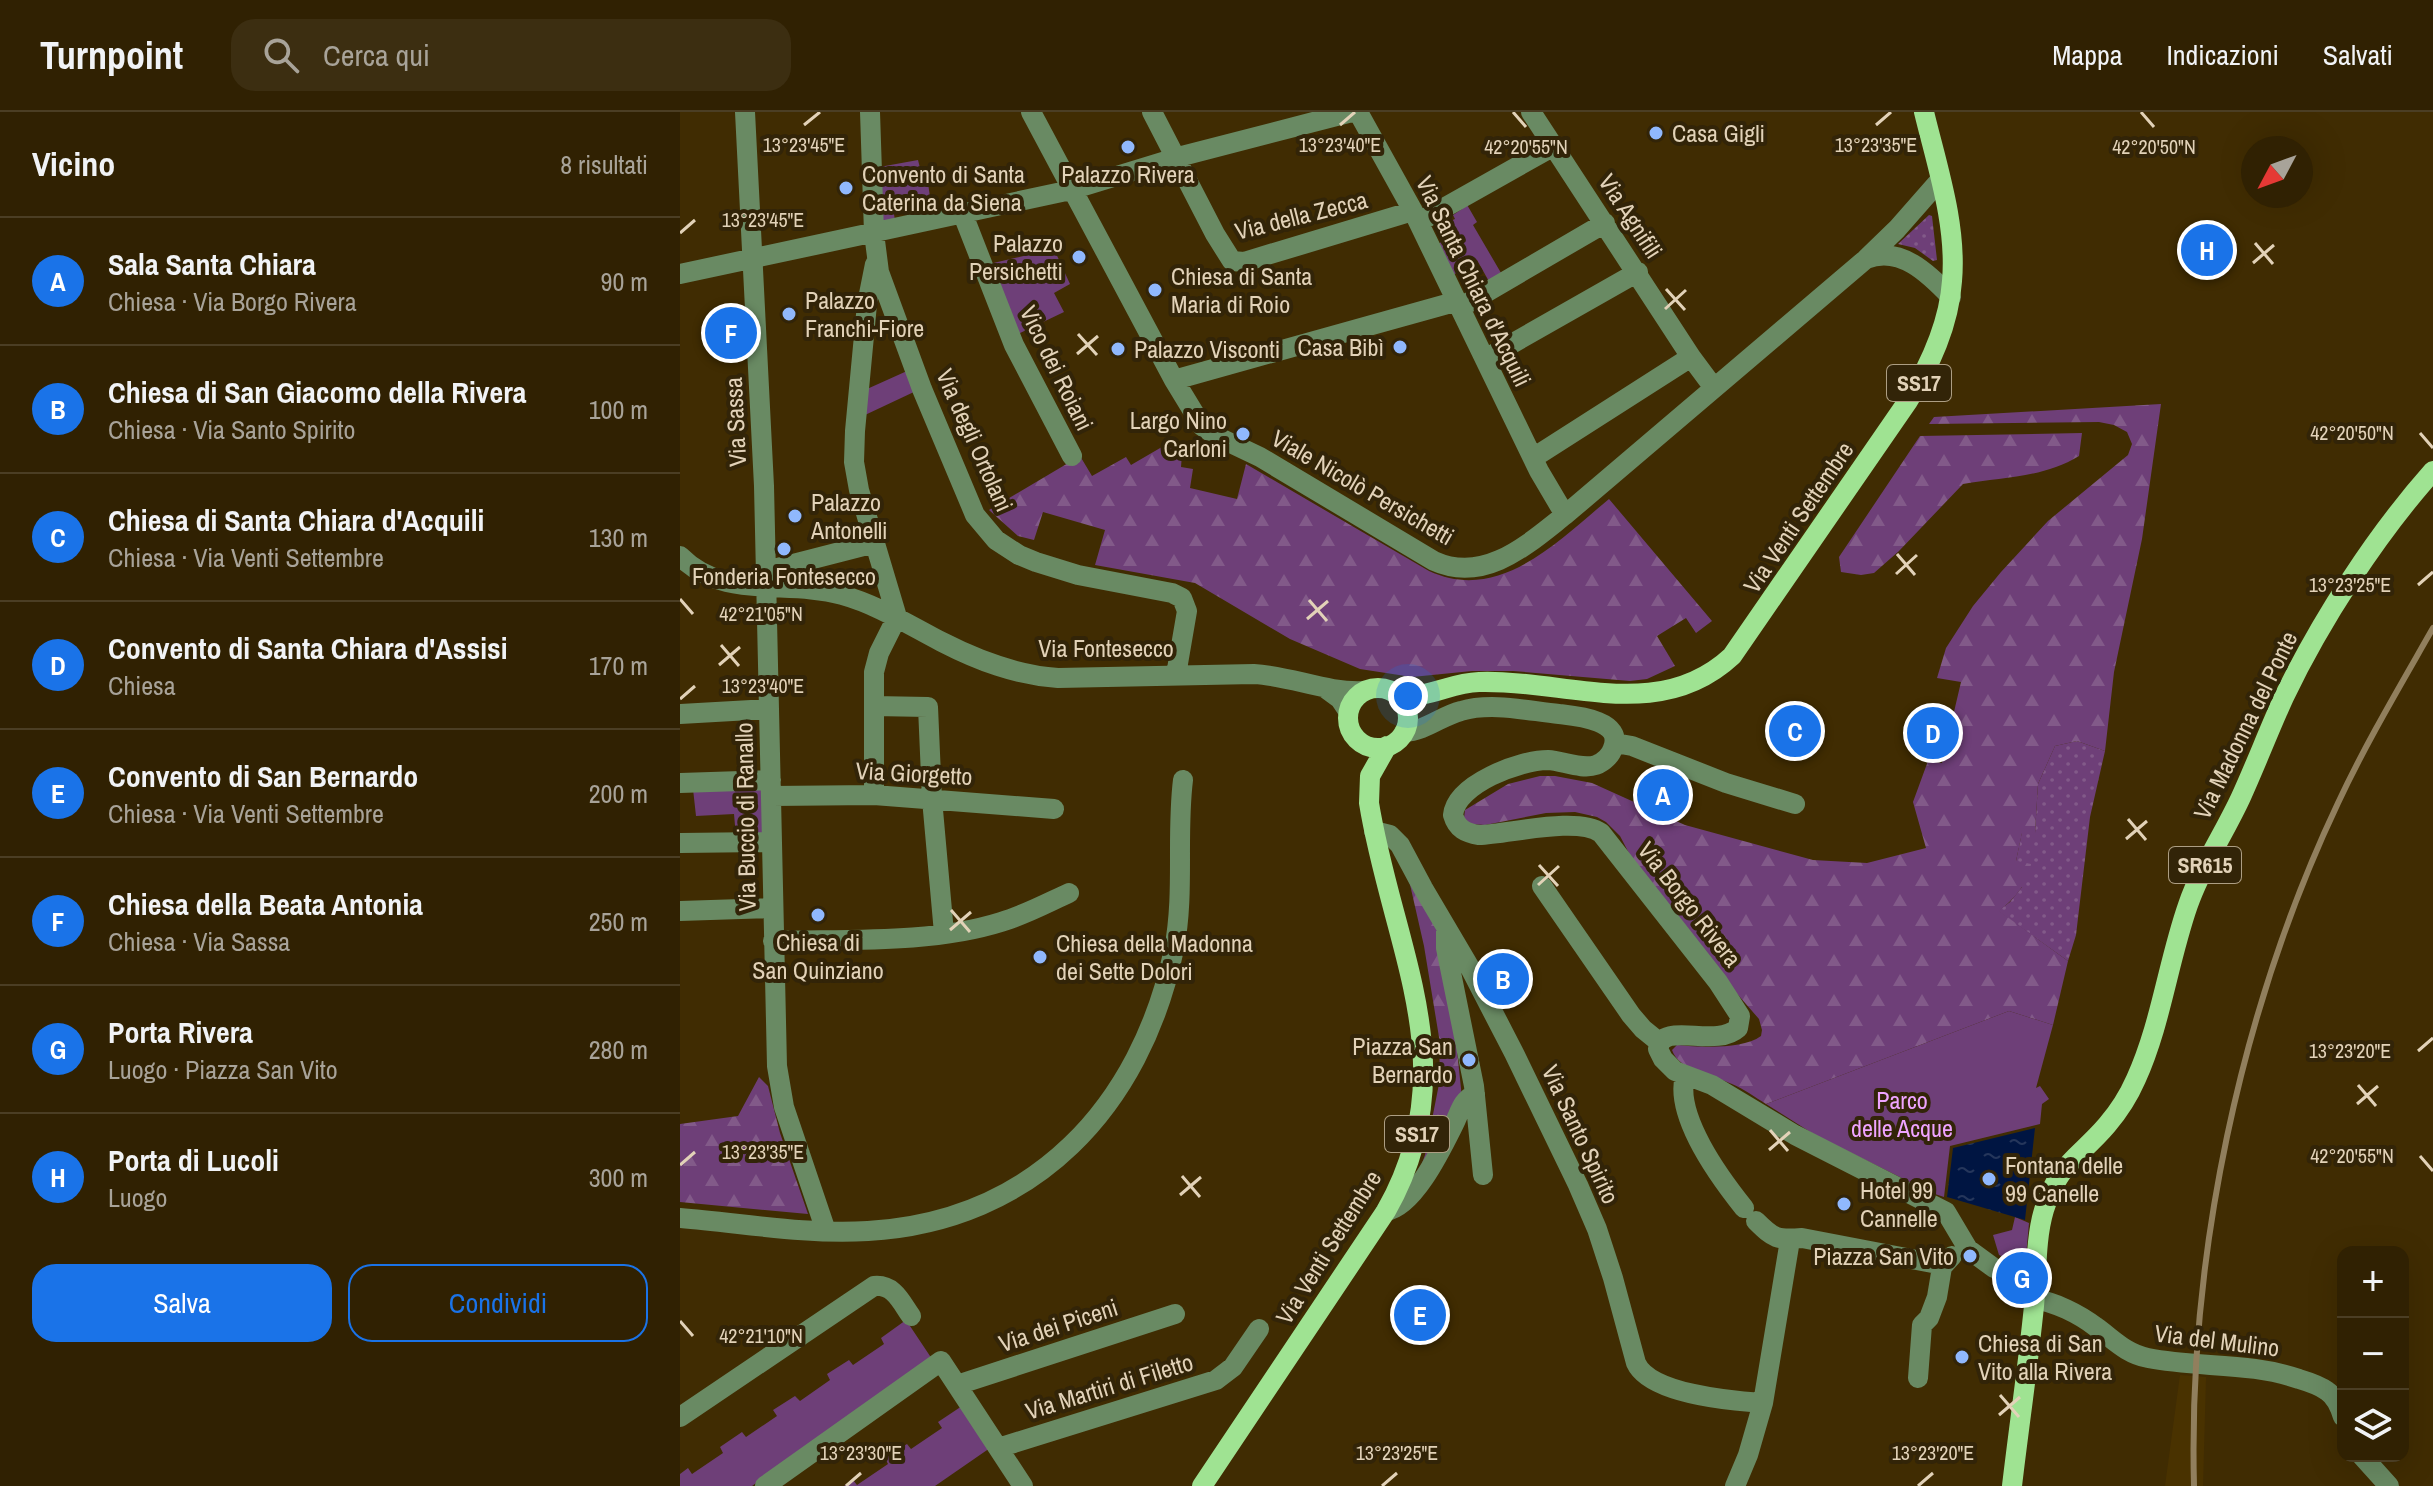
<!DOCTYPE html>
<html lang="it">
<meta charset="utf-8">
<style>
:root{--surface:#302102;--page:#3c2e11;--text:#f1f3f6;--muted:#a8a399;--line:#4b3e24;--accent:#1a73e8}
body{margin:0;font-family:"Archivo Narrow",sans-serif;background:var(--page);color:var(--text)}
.controls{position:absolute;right:24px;bottom:24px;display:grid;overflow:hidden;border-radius:16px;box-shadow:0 8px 32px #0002}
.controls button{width:72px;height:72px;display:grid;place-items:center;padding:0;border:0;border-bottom:2px solid var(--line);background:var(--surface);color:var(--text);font:40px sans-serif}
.compass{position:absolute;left:1561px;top:24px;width:72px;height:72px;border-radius:50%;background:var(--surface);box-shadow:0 8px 32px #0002;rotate:229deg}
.you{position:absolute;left:728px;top:584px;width:28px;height:28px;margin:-20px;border:6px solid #fff;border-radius:50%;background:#1a73e8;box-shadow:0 0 0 12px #1a73e833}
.badge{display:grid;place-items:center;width:52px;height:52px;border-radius:50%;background:var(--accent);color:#fff;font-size:26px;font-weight:700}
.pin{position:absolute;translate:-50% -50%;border:4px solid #fff;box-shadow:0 2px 8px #0006}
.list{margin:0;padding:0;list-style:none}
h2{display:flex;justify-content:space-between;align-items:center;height:104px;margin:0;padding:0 32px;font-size:34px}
h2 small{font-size:26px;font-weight:400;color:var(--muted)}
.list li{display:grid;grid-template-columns:52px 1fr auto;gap:24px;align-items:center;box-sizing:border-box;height:128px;padding:0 32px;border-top:2px solid var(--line)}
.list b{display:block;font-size:30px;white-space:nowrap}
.list p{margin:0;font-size:26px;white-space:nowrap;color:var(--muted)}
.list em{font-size:26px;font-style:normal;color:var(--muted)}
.actions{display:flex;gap:16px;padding:24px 32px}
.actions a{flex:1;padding:18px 0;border:2px solid var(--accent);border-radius:24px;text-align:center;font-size:28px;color:var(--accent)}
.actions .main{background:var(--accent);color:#fff}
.icon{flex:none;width:44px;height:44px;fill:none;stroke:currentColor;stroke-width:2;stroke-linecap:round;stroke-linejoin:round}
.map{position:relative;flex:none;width:1753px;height:1374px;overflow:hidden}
header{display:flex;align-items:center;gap:48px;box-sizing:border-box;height:112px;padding:0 40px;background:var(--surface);border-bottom:2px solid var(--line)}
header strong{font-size:38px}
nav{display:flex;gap:44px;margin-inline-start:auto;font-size:28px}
.search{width:560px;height:72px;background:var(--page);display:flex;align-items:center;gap:20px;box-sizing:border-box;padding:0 28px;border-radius:24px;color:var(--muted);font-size:30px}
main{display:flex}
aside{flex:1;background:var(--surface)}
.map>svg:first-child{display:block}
</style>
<header>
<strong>Turnpoint</strong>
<div class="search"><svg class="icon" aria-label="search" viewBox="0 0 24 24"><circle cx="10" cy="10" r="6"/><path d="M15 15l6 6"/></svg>Cerca qui</div>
<nav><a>Mappa</a><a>Indicazioni</a><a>Salvati</a></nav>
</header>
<main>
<aside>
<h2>Vicino<small>8 risultati</small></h2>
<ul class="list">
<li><span class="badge">A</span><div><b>Sala Santa Chiara</b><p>Chiesa · Via Borgo Rivera</p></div><em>90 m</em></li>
<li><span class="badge">B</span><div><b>Chiesa di San Giacomo della Rivera</b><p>Chiesa · Via Santo Spirito</p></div><em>100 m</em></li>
<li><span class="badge">C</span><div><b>Chiesa di Santa Chiara d'Acquili</b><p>Chiesa · Via Venti Settembre</p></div><em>130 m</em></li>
<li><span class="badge">D</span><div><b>Convento di Santa Chiara d'Assisi</b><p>Chiesa</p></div><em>170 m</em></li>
<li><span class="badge">E</span><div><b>Convento di San Bernardo</b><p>Chiesa · Via Venti Settembre</p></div><em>200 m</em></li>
<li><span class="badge">F</span><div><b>Chiesa della Beata Antonia</b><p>Chiesa · Via Sassa</p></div><em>250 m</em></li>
<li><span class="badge">G</span><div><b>Porta Rivera</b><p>Luogo · Piazza San Vito</p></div><em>280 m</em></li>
<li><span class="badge">H</span><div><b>Porta di Lucoli</b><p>Luogo</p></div><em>300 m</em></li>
</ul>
<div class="actions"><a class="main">Salva</a><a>Condividi</a></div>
</aside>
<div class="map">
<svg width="1753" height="1374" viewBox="0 0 1753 1374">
<defs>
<pattern id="grass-dots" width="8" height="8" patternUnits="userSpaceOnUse" patternTransform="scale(2)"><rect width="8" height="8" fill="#6e3f78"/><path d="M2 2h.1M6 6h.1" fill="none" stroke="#825a89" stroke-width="1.8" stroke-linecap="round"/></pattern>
<pattern id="forest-firs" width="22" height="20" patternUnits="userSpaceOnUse" patternTransform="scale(2)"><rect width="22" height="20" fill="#6e3f78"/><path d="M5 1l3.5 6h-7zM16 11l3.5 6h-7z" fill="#825a89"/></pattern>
<pattern id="water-ripples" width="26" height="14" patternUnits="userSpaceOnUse" patternTransform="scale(2)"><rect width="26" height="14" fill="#001542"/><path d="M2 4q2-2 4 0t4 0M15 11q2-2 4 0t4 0" fill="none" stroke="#25365b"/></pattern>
</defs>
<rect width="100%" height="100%" fill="#402c02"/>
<!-- built -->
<path fill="#493200" d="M 1500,1263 L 1526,1265 L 1523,1374 L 1485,1374 Z"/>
<!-- grass -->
<path fill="url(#grass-dots)" d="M 1249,103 L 1252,104 L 1257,148 L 1253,149 L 1235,136 L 1218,132 Z
M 1397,629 L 1425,639 L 1410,705 L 1396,823 L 1388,849 L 1318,799 L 1330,790 L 1342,775 L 1336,749 L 1342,720 L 1355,721 L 1358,672 L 1375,634 Z"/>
<!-- forest -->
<path fill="url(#forest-firs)" d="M 1481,292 L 1462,427 L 1434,560 L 1425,639 L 1397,629 L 1375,634 L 1358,672 L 1355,721 L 1342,721 L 1336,749 L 1351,752 C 1348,772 1334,787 1319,799 L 1388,849 L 1373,913 L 1329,899 L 1086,992 C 1075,985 1064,977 1052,972 C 1033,963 1000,960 992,938 L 997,933 C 1020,935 1062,938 1081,924 L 1082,918 L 1079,907 L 1032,853 L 951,745 L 940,724 L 926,710 L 917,705 L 895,700 L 866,701 L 805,713 L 789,712 L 784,706 L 785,698 L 828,672 L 860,664 L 875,664 L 912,671 L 1005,713 L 1133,748 L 1187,751 L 1246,736 L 1233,690 L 1248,649 L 1262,651 L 1281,570 L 1257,566 L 1266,536 L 1293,494 L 1321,460 L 1368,409 L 1448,343 L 1452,332 L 1447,320 L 1434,313 L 1419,310 L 1249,312 L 1254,305 Z
M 1402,321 L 1399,344 C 1363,366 1323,365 1283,372 L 1219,439 L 1194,461 L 1181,463 L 1161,460 L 1159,445 L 1240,324 Z
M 487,332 L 502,342 L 501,355 L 513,357 L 510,376 L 557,387 L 566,352 L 749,459 C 820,492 879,428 929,387 L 1032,509 L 1016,521 L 1006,506 L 977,524 L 995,554 L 967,567 L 950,569 L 833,559 L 792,559 L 732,565 L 680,557 L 610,527 L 515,471 L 415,453 L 425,418 L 363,400 L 354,428 L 338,424 L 309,398 L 400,344 L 412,364 L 446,345 L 451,353 Z
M 721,733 L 758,803 L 774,910 L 782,986 L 735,1071 L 745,1043 L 760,967 L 759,925 L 744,834 Z
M 79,965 L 88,974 L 100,1021 L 128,1102 L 0,1090 L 0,1012 L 58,1004 Z"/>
<!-- green -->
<path fill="#6e3f78" d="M 238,48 L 242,64 L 247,64 L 250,85 L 213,95 L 215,109 L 196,114 L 194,56 Z
M 786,91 L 797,110 L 793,113 L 824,166 L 811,173 L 797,148 L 773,163 L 758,132 L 777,121 L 770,109 L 775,107 L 773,103 L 782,97 L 781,94 Z
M 374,137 L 390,172 L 374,181 L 384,200 L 338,222 L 309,152 Z
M 227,259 L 236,279 L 185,303 L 187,277 Z
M 85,674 L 85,725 L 56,725 L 54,702 L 16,704 L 13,677 Z
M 1329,899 L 1373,913 L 1356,976 L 1360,974 L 1369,987 L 1362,992 L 1360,1012 L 1270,1034 L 1264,1085 L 1252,1081 L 1135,1023 L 1086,992 Z
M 1335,1105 L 1349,1111 L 1345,1155 L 1319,1143 L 1313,1123 L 1332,1118 Z
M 226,1208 L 252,1247 L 72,1374 L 0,1374 L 0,1362 L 8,1356 L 12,1362 L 43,1341 L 40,1335 L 62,1320 L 66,1325 L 97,1304 L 93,1298 L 115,1284 L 120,1289 L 150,1268 L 147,1262 L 169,1248 L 173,1253 L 204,1232 L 201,1226 Z
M 282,1294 L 310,1336 L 255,1374 L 164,1374 L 173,1368 L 177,1373 L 208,1352 L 205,1346 L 227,1332 L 231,1337 L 262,1316 L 258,1310 Z"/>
<!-- water -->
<path fill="url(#water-ripples)" d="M 1355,1016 L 1345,1108 L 1267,1085 L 1273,1036 Z"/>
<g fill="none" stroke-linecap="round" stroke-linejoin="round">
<!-- minor -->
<path stroke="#698a63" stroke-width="20" d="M 65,0 L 84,374 L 97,954 L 104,995 L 146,1119
M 190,0 L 194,121 L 199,160 L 242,277 L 295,403 L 316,428 L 339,443 L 356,450 L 398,463 L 492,481 L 502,486 L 507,499 L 496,563
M 351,0 L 494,268 L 522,314 L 538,325 L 580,345 L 754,449 C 805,472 848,432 885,403 L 1186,147 L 1217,117 L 1260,68
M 472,0 L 535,122 L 552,149 L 564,150 L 733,99
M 678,0 L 733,99 L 859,359 L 885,403
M 851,0 L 1011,245 L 1034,276
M 282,100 L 334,233 L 392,344
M 739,110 L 874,34
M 1186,147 C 1220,133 1249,162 1271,185
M 195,152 L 187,192 L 175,319 L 174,350 L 179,378 L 217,505
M 0,162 L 391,78 L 502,44 L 672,0
M 781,195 L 925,111
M 805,247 L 958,160
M 494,268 L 778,189
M 853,346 L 1011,245
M 0,444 C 44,489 106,467 162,483 C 198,493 229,513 262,530 C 299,549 336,563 378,566 L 574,562 C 612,564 646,581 684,579
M 86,459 L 195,431
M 645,576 L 660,587 L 668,599
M 194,594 L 248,595 L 252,687 L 264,821
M 0,602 L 89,597
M 724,620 C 746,619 761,604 781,599 C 812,590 848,599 879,602 C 896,604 944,608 933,636 C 931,643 924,650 916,653 C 902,658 883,649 868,648 C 840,648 776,672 773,703 C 777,717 786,721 799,723 C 830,722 897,704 921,721 L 1038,870 L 1060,904 L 1058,916 C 1035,937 982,908 978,937 L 983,947 L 995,959 L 1032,973 L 1115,1023 L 1266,1100 L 1288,1137 L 1314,1156 L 1338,1165
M 935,631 L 952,634 L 1046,671 L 1115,692
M 0,671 L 91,668
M 194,683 L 194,560 L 199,541 L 217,505
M 92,684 L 194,683 L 374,697
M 694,719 L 710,723 L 720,733 L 743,776 L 789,854 L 834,941 L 898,1073 L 917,1117 L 933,1166 L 956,1251 C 970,1282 1051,1289 1083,1291
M 0,731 L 92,730
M 862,774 L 951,903 L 963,917 L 979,930
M 0,799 L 93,796
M 766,819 L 766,836 L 794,974 L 803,1063
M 93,829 C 167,827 251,832 321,810 C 345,803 367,791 389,781
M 1005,964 C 994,1004 1040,1066 1064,1096
M 706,1099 C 734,1095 762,1036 774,1012 C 780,1000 782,988 795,982
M 0,1106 C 62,1111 126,1123 188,1119 C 354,1109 461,995 494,837 C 505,781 496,724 503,668
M 1076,1109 C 1094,1127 1097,1128 1122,1126 L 1263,1153
M 1354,1187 C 1375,1190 1399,1202 1416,1215 C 1433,1227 1446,1242 1468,1246 C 1518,1256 1570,1250 1619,1267 C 1629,1270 1639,1273 1647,1279 C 1656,1285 1660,1295 1663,1305
M 1238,1266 L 1242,1213 L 1249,1206 L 1257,1185 L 1262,1155 L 1272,1144
M 277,1273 L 495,1202
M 0,1305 L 194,1174 C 214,1172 221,1190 231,1204
M 318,1336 L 536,1268 L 553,1255 L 579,1217
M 1682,1344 L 1709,1374
M 85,1374 L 261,1249 L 343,1374
M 1055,1374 L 1068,1343 L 1083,1291 L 1110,1128"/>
<!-- major -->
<path stroke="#9fe392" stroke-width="20" d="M668 606a30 30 0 1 1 60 0a30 30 0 1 1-60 0Z
M 716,582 C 750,588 767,571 799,570 C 886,567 979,612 1052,544 L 1228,289 C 1250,253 1269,213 1272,169 C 1277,113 1257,54 1244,0
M 522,1374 L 706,1099 C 788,955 712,835 689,691 L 690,664 L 707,634
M 1332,1374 C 1339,1314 1348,1254 1354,1194 C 1357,1163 1355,1128 1364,1098 C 1378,1051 1399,1046 1427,1013 C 1439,999 1449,983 1456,967 C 1481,912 1488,850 1508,793 C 1521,755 1544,722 1561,685 C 1576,652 1589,618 1604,585 C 1641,508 1696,423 1753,359"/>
<!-- rail -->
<path stroke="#917f5d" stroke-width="6" d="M 1514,1374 C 1508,1146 1560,898 1658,691 C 1686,631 1720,574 1753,516"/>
</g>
<!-- ticks -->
<path fill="none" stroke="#e2d2b8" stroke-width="3" d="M 833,0 L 846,15M 1461,0 L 1474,15M 124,13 L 140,0M 660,13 L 675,0M 1196,13 L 1211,0M 0,121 L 15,108M 1575,131 L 1593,152M 1573,151 L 1594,133M 986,177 L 1005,198M 985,197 L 1006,178M 398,222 L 417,243M 397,242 L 418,224M 1740,321 L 1753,336M 1217,442 L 1235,463M 1216,462 L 1237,443M 1738,473 L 1753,460M 0,487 L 13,502M 629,488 L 647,509M 627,507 L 648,489M 41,533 L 59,554M 39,553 L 60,535M 0,587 L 15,574M 1448,707 L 1466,728M 1446,727 L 1467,709M 859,753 L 878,774M 858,773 L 879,754M 271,798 L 290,820M 270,818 L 291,800M 1738,939 L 1753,926M 1678,973 L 1696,994M 1677,992 L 1698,974M 1090,1018 L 1108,1039M 1089,1038 L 1110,1020M 1740,1044 L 1753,1059M 0,1053 L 15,1040M 502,1064 L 520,1085M 500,1083 L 521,1065M 0,1209 L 13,1224M 1320,1283 L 1339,1305M 1319,1303 L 1340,1285M 166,1374 L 181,1361M 702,1374 L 717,1361M 1238,1374 L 1253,1361"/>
<!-- markers -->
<g fill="#90b8fd" stroke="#322408" stroke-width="3">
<circle cx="976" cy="21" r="8"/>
<circle cx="448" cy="35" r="8"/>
<circle cx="166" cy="76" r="8"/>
<circle cx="399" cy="145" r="8"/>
<circle cx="475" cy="178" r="8"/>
<circle cx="109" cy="202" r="8"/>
<circle cx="720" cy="235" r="8"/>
<circle cx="438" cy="237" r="8"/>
<circle cx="563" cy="322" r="8"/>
<circle cx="115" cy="404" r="8"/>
<circle cx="104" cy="437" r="8"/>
<circle cx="138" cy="803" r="8"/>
<circle cx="360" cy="845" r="8"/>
<circle cx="789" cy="948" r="8"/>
<circle cx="1309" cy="1067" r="8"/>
<circle cx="1164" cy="1092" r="8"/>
<circle cx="1290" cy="1144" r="8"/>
<circle cx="1282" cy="1245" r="8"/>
</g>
<g text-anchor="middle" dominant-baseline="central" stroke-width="8" stroke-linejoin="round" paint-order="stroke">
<!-- shield labels -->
<g fill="#322408" stroke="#ad9e83" stroke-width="2">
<rect x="1207" y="253" width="64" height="36" rx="6"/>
<rect x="1489" y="735" width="72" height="36" rx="6"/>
<rect x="705" y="1004" width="64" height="36" rx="6"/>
</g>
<g font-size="22" font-weight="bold" fill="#e2d2b8">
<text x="1239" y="271">SS17</text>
<text x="1525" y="753">SR615</text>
<text x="737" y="1022">SS17</text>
</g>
<!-- poi labels -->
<g font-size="24" fill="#e2d2b8" stroke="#322408" text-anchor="start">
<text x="992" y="21">Casa Gigli</text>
<text x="182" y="62">Convento di Santa<tspan x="182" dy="28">Caterina da Siena</tspan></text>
<text x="448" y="62" text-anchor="middle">Palazzo Rivera</text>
<text x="383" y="131" text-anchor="end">Palazzo<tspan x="383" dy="28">Persichetti</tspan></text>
<text x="491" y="164">Chiesa di Santa<tspan x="491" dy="28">Maria di Roio</tspan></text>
<text x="125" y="188">Palazzo<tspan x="125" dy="28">Franchi-Fiore</tspan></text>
<text x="704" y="235" text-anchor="end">Casa Bibì</text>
<text x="454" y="237">Palazzo Visconti</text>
<text x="547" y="308" text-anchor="end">Largo Nino<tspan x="547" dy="28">Carloni</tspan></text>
<text x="131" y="390">Palazzo<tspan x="131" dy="28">Antonelli</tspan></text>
<text x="104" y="464" text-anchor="middle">Fonderia Fontesecco</text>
<text x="138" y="830" text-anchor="middle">Chiesa di<tspan x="138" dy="28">San Quinziano</tspan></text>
<text x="376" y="831">Chiesa della Madonna<tspan x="376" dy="28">dei Sette Dolori</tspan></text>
<text x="773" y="934" text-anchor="end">Piazza San<tspan x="773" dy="28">Bernardo</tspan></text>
<text x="1325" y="1053">Fontana delle<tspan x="1325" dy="28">99 Canelle</tspan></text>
<text x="1180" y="1078">Hotel 99<tspan x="1180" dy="28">Cannelle</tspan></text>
<text x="1274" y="1144" text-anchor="end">Piazza San Vito</text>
<text x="1298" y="1231">Chiesa di San<tspan x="1298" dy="28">Vito alla Rivera</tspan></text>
</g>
<!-- street labels -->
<g font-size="24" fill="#e2d2b8" stroke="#322408">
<text transform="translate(621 103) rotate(-14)">Via della Zecca</text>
<text transform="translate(951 104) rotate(57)">Via Agnifili</text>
<text transform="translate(794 169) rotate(64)">Via Santa Chiara d'Acquili</text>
<text transform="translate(377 256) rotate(64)">Vico dei Roiani</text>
<text transform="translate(55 310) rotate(-93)">Via Sassa</text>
<text transform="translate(295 328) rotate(66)">Via degli Ortolani</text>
<text transform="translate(683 375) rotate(30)">Viale Nicolò Persichetti</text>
<text transform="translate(1118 405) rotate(-56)">Via Venti Settembre</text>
<text x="426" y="536">Via Fontesecco</text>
<text transform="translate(1565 613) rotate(-64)">Via Madonna del Ponte</text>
<text transform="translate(234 661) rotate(3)">Via Giorgetto</text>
<text transform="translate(65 705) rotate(-91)">Via Buccio di Ranallo</text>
<text transform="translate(1010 792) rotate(52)">Via Borgo Rivera</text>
<text transform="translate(901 1022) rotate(65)">Via Santo Spirito</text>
<text transform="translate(648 1135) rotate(-58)">Via Venti Settembre</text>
<text transform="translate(378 1213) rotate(-18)">Via dei Piceni</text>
<text transform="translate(1537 1228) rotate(7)">Via del Mulino</text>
<text transform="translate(429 1274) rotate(-17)">Via Martiri di Filetto</text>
</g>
<!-- park labels -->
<g font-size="24" fill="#efa4ff" stroke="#322408">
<text x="1222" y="988">Parco<tspan x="1222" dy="28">delle Acque</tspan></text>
</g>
</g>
<g font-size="20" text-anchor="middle" fill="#e2d2b8" stroke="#322408" stroke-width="8" stroke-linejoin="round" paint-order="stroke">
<text x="124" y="40">13°23'45"E</text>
<text x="660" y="40">13°23'40"E</text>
<text x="1196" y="40">13°23'35"E</text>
<text x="846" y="42">42°20'55"N</text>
<text x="1474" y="42">42°20'50"N</text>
<text x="83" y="115">13°23'45"E</text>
<text x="1672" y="328">42°20'50"N</text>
<text x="1670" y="480">13°23'25"E</text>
<text x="81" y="509">42°21'05"N</text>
<text x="83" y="581">13°23'40"E</text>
<text x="1670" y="946">13°23'20"E</text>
<text x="83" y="1047">13°23'35"E</text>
<text x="1672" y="1051">42°20'55"N</text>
<text x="81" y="1231">42°21'10"N</text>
<text x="181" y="1348">13°23'30"E</text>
<text x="717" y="1348">13°23'25"E</text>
<text x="1253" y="1348">13°23'20"E</text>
</g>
</svg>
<div class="controls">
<button>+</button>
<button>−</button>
<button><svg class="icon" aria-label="layers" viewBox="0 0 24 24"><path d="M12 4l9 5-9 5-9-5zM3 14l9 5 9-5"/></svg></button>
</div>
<svg class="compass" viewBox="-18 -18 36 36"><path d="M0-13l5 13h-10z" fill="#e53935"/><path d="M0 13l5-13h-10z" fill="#a8a399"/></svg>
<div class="you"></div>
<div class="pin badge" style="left:983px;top:683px">A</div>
<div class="pin badge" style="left:823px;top:867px">B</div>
<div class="pin badge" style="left:1115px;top:619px">C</div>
<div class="pin badge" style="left:1253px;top:621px">D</div>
<div class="pin badge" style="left:740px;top:1203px">E</div>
<div class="pin badge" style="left:51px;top:221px">F</div>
<div class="pin badge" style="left:1342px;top:1166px">G</div>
<div class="pin badge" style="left:1527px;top:138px">H</div>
</div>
</main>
